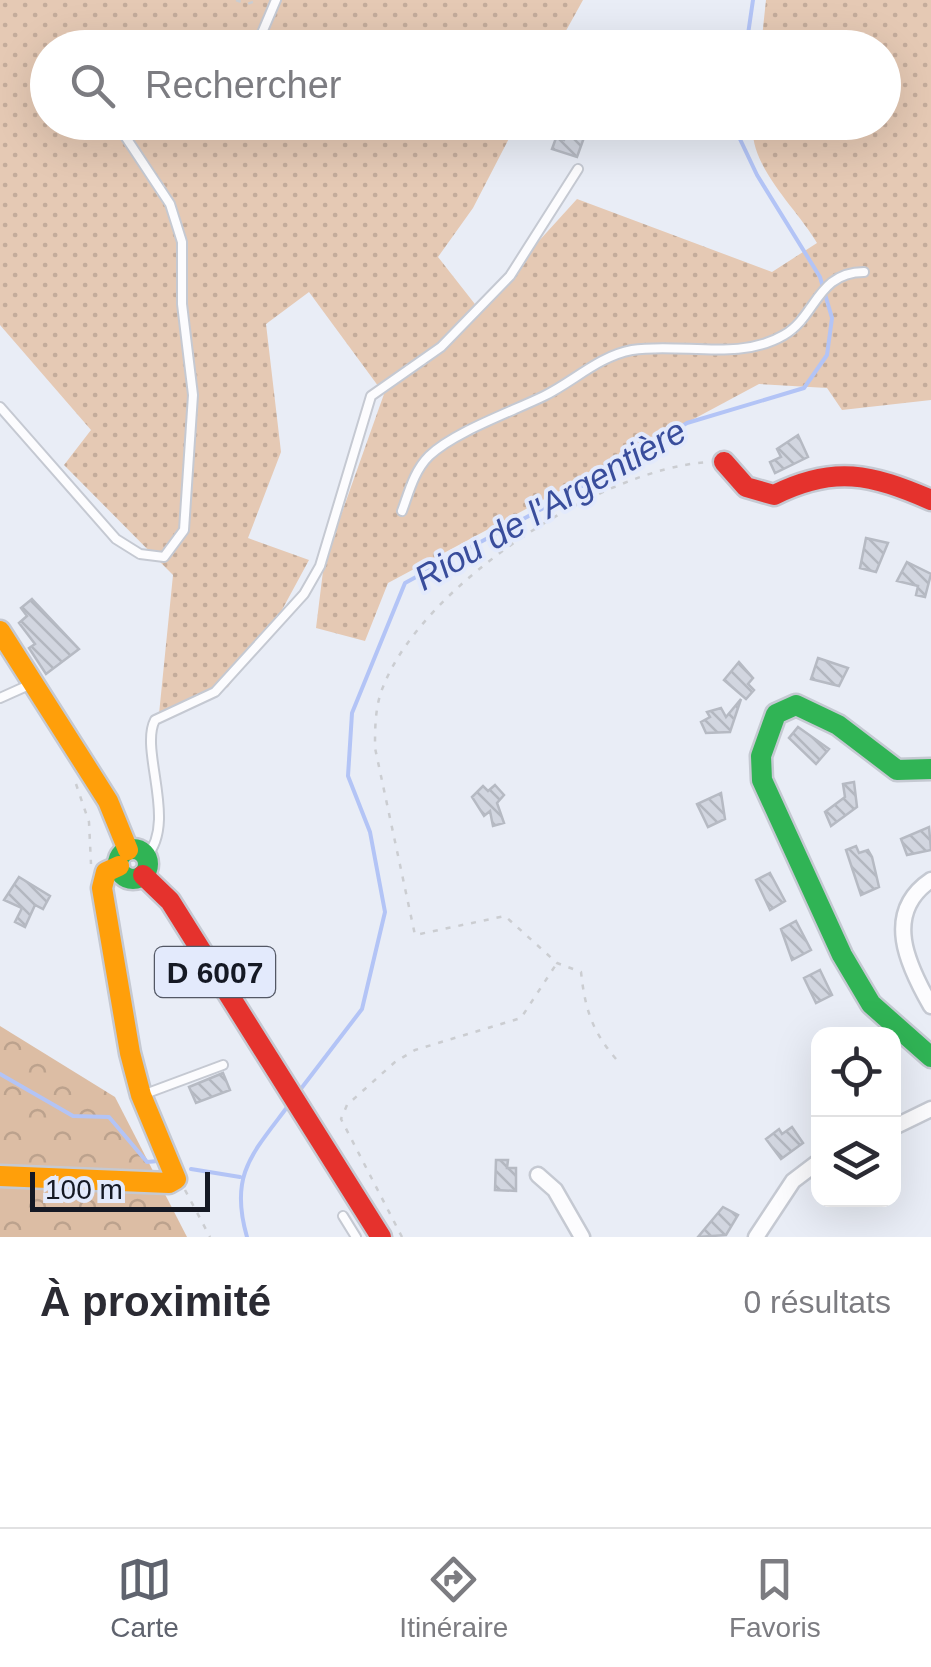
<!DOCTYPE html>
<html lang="fr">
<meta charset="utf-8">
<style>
:root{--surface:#fff;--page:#f2f2f3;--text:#2b2b33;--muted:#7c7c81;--line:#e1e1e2;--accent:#5f636e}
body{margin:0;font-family:Helvetica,sans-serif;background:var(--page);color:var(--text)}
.controls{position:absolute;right:30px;bottom:30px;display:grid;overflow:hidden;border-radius:20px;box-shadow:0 10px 40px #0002}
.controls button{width:90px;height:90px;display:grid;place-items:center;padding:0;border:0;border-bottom:2px solid var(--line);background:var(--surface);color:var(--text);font:50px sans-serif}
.scale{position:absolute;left:30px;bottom:25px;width:180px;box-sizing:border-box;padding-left:10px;border:5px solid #151924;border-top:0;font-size:28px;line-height:35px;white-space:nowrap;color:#151924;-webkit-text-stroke:8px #e3eafc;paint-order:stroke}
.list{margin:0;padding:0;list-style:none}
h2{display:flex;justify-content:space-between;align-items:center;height:130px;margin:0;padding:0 40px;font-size:42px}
h2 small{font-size:32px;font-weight:400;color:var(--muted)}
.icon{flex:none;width:55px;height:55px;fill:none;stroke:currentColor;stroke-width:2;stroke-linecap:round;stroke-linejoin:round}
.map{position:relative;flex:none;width:931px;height:1237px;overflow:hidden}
.search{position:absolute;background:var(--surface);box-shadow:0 10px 40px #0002;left:30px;right:30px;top:30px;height:110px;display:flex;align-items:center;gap:25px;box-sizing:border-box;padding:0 35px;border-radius:55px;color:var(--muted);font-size:38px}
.sheet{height:290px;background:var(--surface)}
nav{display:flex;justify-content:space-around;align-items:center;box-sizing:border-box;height:140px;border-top:2px solid var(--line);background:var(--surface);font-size:28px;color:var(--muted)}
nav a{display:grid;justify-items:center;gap:5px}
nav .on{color:var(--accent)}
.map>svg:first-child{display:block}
</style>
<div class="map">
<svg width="931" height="1237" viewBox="0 0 931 1237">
<defs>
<pattern id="grass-dots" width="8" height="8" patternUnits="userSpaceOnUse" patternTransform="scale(2.5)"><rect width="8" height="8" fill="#e5c9b4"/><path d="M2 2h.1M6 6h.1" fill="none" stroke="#c4ac9b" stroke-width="1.8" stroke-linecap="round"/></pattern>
<pattern id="forest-crowns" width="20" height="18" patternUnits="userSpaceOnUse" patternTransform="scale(2.5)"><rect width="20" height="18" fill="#dcbda4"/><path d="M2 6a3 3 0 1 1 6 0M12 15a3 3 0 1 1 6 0" fill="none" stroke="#bca28d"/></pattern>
<pattern id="building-back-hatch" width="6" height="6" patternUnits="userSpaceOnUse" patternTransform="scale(2.5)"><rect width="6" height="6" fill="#d2d6e0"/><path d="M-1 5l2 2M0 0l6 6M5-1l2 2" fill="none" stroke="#b3b7c0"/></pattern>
</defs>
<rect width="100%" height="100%" fill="#e9edf6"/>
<!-- grass -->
<path fill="url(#grass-dots)" d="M 0,0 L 583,0 L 557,47 L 48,48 L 48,122 L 517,123 L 473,208 L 438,257 L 478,308 L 577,199 L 772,272 L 817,243 C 797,208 748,166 753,123 L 884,122 L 884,48 L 761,47 L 766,0 L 931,0 L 931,400 L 842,410 L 827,388 L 759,384 L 388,583 L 365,641 L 316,628 L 324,563 L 384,394 L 309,292 L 266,324 L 281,452 L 248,538 L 309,560 L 276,621 L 228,687 L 158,724 L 173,575 L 64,465 L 91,430 L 0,325 Z"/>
<!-- forest -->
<path fill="url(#forest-crowns)" d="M 0,1026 L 115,1097 L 187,1237 L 0,1237 Z"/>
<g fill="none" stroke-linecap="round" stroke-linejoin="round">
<!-- stream -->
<path stroke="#b3c4f6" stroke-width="4" d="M 746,48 L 753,0
M 0,1074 L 73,1116 L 109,1117 L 147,1162 L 158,1161
M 300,1090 L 362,1009 L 385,912 L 370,832 L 348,776 L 352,713 L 405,583 L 560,499 L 687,423 L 804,388 L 827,355 L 832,318 L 820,277 L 757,175 L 739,137 L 739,122
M 191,1169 L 240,1177
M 247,1237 C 229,1175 252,1154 288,1106"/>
</g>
<!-- building -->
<path fill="url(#building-back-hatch)" stroke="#b6bac3" stroke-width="2.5" d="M 568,126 L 586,132 L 577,157 L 552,149 L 556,138 L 564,140 Z
M 798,435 L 808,457 L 775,473 L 770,462 L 781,457 L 777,449 Z
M 866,538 L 888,543 L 876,572 L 860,568 Z
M 907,562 L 931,574 L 925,597 L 916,595 L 918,586 L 897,581 Z
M 32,599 L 79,649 L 46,674 L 29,648 L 35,644 L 19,623 L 27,616 L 21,608 Z
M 818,658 L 848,668 L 839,686 L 811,679 Z
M 739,662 L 753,678 L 748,684 L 754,690 L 746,699 L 724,680 Z
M 741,699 L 730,732 L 706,733 L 701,722 L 710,717 L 707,712 L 721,708 L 726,717 Z
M 798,727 L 829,749 L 816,764 L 789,738 Z
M 854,782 L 857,807 L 831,826 L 825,812 L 845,797 L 843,784 Z
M 495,785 L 504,795 L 497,803 L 504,823 L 493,826 L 490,811 L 484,816 L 472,797 L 483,786 L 488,791 Z
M 721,793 L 725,819 L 708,827 L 697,804 Z
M 929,827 L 931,850 L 907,855 L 901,839 Z
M 856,846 L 859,853 L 868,850 L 872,857 L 879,887 L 861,895 L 846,850 Z
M 770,873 L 785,901 L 770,910 L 756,880 Z
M 19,877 L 50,896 L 43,909 L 35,905 L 25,927 L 15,922 L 22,908 L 4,900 Z
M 796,921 L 811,950 L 792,960 L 781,929 Z
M 820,970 L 832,995 L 816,1003 L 804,978 Z
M 223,1073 L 230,1090 L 196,1103 L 189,1087 Z
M 792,1127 L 803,1143 L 781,1159 L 766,1139 L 779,1129 L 782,1134 Z
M 496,1160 L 508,1160 L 507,1168 L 516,1168 L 516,1191 L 495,1190 Z
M 723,1207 L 738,1215 L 726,1235 L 698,1237 Z"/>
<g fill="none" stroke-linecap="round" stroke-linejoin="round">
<!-- lane casing -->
<g stroke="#c5c9d2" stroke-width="12">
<path id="lane" d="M 250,48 L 259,40 L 276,0
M 0,407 L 116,539 L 140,554 L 164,557 L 184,530 L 193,395 L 182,304 L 182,242 L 170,204 L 121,130 L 122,122
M 402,511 C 409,492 414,471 429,456 C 454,432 511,412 544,396 C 573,382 599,356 632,350 C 681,342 738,362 784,335 C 816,317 817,272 864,272
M 0,698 L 29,685
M 146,857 C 178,822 139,750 155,720 L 215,692 L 304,594 L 320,566 L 371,396 L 441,347 L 510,276 L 578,169
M 145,1094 L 223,1065
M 343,1216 L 356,1237"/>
</g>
<!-- street casing -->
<g stroke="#c5c9d2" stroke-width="19">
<path id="street" d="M 931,880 C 882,913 908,966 931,1006
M 894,1127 L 931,1109
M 538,1175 L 555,1190 L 582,1237
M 756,1237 L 793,1181 L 818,1162"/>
</g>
<!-- fast casing -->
<g stroke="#c5c9d2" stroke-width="25">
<path id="fast" d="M 931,769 L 897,770 L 838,725 L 796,705 L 776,714 L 761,756 L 762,780 L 842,955 L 871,1004 L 931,1057
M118 864a15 15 0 1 1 30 0a15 15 0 1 1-30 0Z"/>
</g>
<!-- slow casing -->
<g stroke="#c5c9d2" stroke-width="25">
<path id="slow" d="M 0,631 L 108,801 L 128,850
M 0,1176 L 169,1183 L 176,1179 L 141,1095 L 130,1053 L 102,888 L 106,872 L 119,866"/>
</g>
<!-- jam casing -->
<g stroke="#c5c9d2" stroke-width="25">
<path id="jam" d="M 724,462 L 746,487 L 774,495 C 834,465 871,474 931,500
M 143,875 L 170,901 L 381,1237"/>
</g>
<!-- path -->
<path stroke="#cbcdd1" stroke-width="2.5" stroke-dasharray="5 8" stroke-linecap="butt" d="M 236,0 L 247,4 L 258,0
M 76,784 L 89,822 L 91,864
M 616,1059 C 592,1031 585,1009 581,972 L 557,963 L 505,916 L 415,935 L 375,748 C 375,728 375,706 383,687 C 423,584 601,469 708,462
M 185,1190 L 210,1237
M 402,1237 L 341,1119 L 347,1105 L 395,1062 L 415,1050 L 521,1018 L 557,963"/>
<!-- lane -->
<use href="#lane" stroke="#fcfcfe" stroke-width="8"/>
<!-- street -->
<use href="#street" stroke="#fcfcfe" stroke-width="14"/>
<!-- fast -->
<use href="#fast" stroke="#30b455" stroke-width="20"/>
<!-- slow -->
<use href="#slow" stroke="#ff9f0a" stroke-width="20"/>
<!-- jam -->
<use href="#jam" stroke="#e5322d" stroke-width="20"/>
</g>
<g text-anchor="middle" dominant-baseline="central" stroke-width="8" stroke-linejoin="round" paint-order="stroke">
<!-- shield labels -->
<rect fill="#e3eafc" stroke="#535865" stroke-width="2.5" x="155" y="947" width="120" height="50" rx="8"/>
<g font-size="30" font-weight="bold" fill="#151924">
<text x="215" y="972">D 6007</text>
</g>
<!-- water labels -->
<g font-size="35" font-style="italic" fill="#394d9c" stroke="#e3eafc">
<text transform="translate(550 504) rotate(-30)">Riou de l'Argentière</text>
</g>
</g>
</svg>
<div class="controls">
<button><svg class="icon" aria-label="locate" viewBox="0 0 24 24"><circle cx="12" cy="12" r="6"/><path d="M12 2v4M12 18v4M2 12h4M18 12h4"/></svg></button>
<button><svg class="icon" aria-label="layers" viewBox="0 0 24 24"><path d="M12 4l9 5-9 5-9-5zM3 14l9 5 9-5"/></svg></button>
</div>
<div class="scale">100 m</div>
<div class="search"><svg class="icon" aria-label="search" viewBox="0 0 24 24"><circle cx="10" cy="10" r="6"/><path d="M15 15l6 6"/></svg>Rechercher</div>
</div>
<section class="sheet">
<h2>À proximité<small>0 résultats</small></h2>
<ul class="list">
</ul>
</section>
<nav>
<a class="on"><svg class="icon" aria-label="map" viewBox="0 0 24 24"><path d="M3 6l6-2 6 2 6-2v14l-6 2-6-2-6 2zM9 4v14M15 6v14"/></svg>Carte</a>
<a><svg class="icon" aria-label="directions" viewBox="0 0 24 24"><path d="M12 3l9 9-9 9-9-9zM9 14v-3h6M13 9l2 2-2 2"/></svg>Itinéraire</a>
<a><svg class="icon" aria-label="saved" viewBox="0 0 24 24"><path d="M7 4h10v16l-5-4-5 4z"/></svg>Favoris</a>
</nav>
